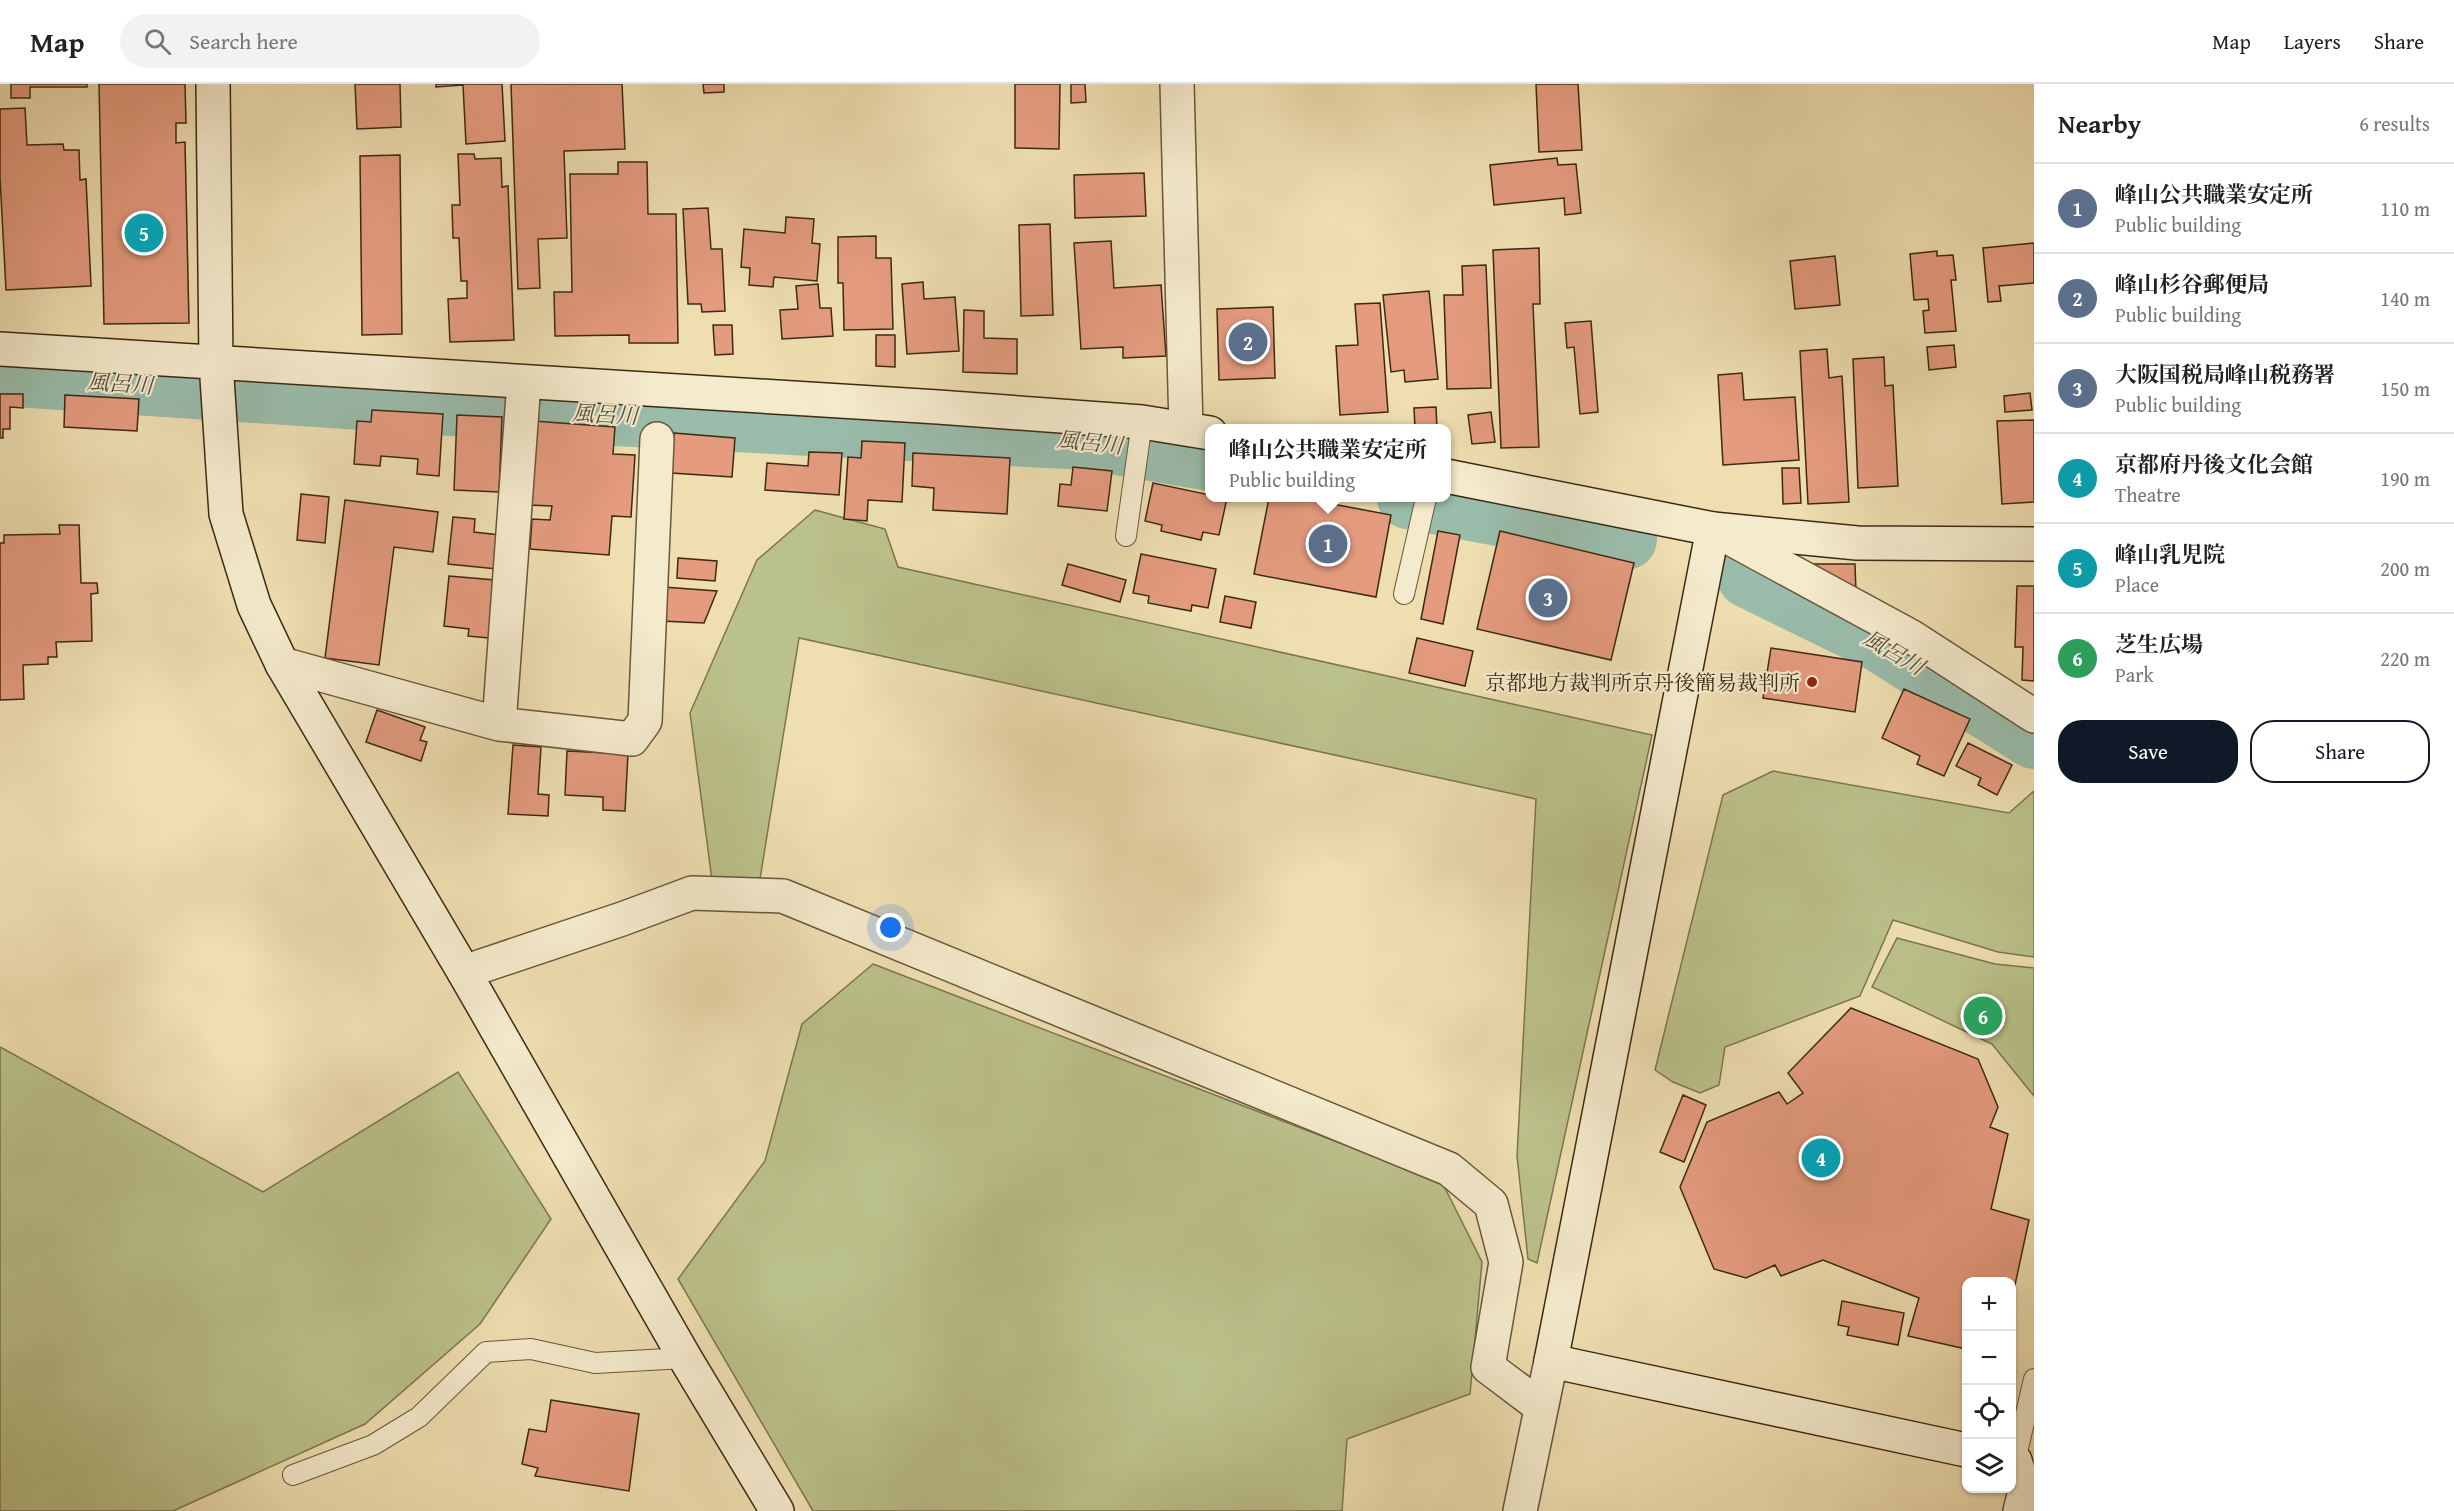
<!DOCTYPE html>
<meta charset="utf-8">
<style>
:root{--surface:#fff;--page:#f2f2f2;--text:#222;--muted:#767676;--line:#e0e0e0;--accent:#111827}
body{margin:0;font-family:"Gentium Book Plus","Noto Serif JP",serif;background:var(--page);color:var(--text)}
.controls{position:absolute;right:18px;bottom:18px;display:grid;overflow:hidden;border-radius:12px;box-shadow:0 2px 4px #0004}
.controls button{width:54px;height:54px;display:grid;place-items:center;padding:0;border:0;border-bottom:2px solid var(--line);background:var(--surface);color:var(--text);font:30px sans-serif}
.you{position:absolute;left:891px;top:844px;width:21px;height:21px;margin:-15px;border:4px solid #fff;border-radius:50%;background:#1a73e8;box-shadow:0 0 0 9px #1a73e833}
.badge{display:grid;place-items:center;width:39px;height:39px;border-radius:50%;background:var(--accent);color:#fff;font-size:20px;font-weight:700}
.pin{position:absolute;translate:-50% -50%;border:3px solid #fff;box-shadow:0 2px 6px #0006}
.popup{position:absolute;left:1205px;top:340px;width:246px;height:78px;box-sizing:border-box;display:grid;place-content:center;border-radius:12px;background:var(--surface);filter:drop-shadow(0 2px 4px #0005);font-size:20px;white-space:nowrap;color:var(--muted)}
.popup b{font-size:22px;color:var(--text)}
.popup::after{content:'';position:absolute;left:50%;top:100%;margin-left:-12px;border:12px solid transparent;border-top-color:var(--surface)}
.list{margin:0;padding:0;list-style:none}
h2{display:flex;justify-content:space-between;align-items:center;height:78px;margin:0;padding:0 24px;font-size:26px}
h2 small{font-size:20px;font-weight:400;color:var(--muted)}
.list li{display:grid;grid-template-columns:39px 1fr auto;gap:18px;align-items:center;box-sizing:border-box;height:90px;padding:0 24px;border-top:2px solid var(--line)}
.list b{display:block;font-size:22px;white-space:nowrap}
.list p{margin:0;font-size:20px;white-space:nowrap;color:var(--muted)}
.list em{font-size:20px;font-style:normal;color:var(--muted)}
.actions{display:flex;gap:12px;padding:18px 24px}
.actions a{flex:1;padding:14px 0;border:2px solid var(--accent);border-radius:24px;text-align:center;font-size:21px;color:var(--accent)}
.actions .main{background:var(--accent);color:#fff}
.icon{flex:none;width:33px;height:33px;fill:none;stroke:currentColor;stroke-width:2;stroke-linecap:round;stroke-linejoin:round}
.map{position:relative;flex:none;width:2034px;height:1427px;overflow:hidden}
header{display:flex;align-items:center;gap:36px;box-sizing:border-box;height:84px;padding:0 30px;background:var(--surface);border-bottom:2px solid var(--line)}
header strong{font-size:28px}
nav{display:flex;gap:33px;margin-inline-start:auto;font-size:21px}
.search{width:420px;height:54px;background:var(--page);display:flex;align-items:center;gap:15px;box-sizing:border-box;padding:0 21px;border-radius:33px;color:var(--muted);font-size:22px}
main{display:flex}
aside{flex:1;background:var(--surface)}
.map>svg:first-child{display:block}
</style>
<header>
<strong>Map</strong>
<div class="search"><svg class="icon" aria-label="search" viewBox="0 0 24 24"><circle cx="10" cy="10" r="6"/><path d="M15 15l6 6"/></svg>Search here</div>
<nav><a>Map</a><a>Layers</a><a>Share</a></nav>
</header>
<main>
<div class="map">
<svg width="2034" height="1427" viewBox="0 0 2034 1427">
<rect width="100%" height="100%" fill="#eedeb0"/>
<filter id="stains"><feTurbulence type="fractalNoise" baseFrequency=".00333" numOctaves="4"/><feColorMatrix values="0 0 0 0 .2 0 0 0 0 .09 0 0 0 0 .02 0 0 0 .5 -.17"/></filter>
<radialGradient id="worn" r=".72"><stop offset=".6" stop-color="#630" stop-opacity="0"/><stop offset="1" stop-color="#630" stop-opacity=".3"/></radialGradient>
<!-- green -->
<path fill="#bbc18a" stroke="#7c754f" stroke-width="1.5" d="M 815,426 L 885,445 L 898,483 L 1652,651 L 1537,1179 L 1528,1175 L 1517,1072 L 1536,715 L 799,554 L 759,801 L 712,796 L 690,629 L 757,476 Z
M 1773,687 L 2009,729 L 2034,707 L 2034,873 L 1998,868 L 1893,836 L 1860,912 L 1725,963 L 1719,1001 L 1700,1009 L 1673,998 L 1655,986 L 1723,711 Z
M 1897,854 L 1995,880 L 2034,884 L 2034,1012 L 1992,960 L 1872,903 Z
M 873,880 L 1442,1098 L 1482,1178 L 1470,1310 L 1347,1355 L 1342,1427 L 813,1427 L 678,1195 L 765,1077 L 802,940 Z
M 0,963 L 263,1108 L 458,988 L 551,1135 L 480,1240 L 365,1340 L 173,1427 L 0,1427 Z"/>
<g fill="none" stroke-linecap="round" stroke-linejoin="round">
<!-- river -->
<path stroke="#99bcab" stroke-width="62" d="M 0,291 L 555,328 L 1088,355 L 1210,376
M 1408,414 L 1626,455
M 1748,493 L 1881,558 L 2034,654"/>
</g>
<!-- building -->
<path fill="#e49b7e" stroke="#3d2914" stroke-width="1.5" d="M 11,0 L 87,0 L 87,3 L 30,3 L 30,14 L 11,14 Z
M 99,0 L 185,0 L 186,39 L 176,39 L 176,59 L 185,58 L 189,239 L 104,240 Z
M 355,0 L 400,0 L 401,43 L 357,45 Z
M 436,0 L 502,0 L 505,57 L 466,60 L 463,1 L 436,3 Z
M 511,0 L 622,0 L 625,65 L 564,67 L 567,154 L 538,155 L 540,204 L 518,205 Z
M 703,0 L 724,0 L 724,8 L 704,9 Z
M 1015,0 L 1060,0 L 1059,65 L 1015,64 Z
M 1071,0 L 1085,0 L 1086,18 L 1071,19 Z
M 1536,0 L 1578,0 L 1582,66 L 1539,68 Z
M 25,24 L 27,61 L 63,60 L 64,66 L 79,66 L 80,96 L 86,95 L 91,202 L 6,206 L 0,93 L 0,25 Z
M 458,70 L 474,70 L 475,75 L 501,74 L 502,103 L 508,102 L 514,256 L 450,258 L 448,215 L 467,214 L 467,197 L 461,197 L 459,154 L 453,154 L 452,121 L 460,121 Z
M 400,71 L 402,250 L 362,251 L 360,72 Z
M 1557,74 L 1558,81 L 1576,80 L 1581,129 L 1565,131 L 1564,114 L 1494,121 L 1490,81 Z
M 618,78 L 647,78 L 648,130 L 676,130 L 678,259 L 629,259 L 629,251 L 555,252 L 554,208 L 572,208 L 570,90 L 618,90 Z
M 1144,89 L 1146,132 L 1075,134 L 1074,91 Z
M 708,124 L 711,165 L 722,165 L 725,227 L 702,228 L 701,220 L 688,220 L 683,125 Z
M 786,133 L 814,135 L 812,159 L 820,160 L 817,197 L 774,193 L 773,203 L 749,201 L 750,184 L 741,183 L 744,145 L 785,149 Z
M 1050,140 L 1053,231 L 1021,232 L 1019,141 Z
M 876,152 L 876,174 L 891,174 L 893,245 L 844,246 L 843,199 L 838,199 L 838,153 Z
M 1111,157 L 1114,204 L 1161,201 L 1166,272 L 1123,274 L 1123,263 L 1081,265 L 1074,159 Z
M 2034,159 L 2034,199 L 1999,202 L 2001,217 L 1988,218 L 1983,164 Z
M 1539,164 L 1540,220 L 1533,220 L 1539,363 L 1501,364 L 1493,166 Z
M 1937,167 L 1937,172 L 1953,171 L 1956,196 L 1951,196 L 1956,247 L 1925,249 L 1923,227 L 1929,226 L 1928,215 L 1914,216 L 1910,170 Z
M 1835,172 L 1840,221 L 1795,225 L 1790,177 Z
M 1486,181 L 1491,304 L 1447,305 L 1444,211 L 1463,211 L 1462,182 Z
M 923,198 L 924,215 L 955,213 L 959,267 L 907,270 L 902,200 Z
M 818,200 L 820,224 L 831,224 L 833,252 L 782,255 L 780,226 L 798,225 L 796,202 Z
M 1429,207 L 1438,295 L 1405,298 L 1404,286 L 1391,288 L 1383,211 Z
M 1380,219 L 1388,328 L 1340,331 L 1336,262 L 1358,261 L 1355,220 Z
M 1273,223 L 1275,294 L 1219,296 L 1217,225 Z
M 964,226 L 984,227 L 984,254 L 1017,255 L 1017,290 L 963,288 Z
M 1591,237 L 1598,328 L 1580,330 L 1574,263 L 1567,264 L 1565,239 Z
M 713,241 L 732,241 L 733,270 L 715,271 Z
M 876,251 L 895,251 L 895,283 L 876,282 Z
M 1954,261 L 1956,283 L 1929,286 L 1927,263 Z
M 1827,265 L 1829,294 L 1842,292 L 1849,418 L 1808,420 L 1800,267 Z
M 1884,273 L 1885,302 L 1893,301 L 1898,402 L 1858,404 L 1853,275 Z
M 1742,289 L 1744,316 L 1795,313 L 1799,376 L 1723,381 L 1718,291 Z
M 2030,309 L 2032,326 L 2005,328 L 2004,312 Z
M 0,310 L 23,310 L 23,324 L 10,323 L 10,345 L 3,345 L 3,354 L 0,354 Z
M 65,311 L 139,315 L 137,347 L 64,343 Z
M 1436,323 L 1437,344 L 1415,344 L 1414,324 Z
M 372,326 L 443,330 L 439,392 L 417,390 L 418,375 L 381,372 L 380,382 L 354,380 L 357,337 L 371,338 Z
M 1491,328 L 1495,358 L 1472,360 L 1468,331 Z
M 457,331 L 502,333 L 499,408 L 454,406 Z
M 2034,336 L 2034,418 L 2002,420 L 1997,337 Z
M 533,337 L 615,343 L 613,370 L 635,371 L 631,433 L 612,432 L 609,471 L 530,465 L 532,435 L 550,436 L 552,422 L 527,421 Z
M 674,349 L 735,354 L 732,393 L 671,389 Z
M 862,357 L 905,359 L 902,418 L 868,416 L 867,437 L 844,435 L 848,373 L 861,374 Z
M 809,368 L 842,369 L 839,411 L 765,406 L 767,379 L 808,382 Z
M 913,369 L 1010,374 L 1007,430 L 933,426 L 934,404 L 912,402 Z
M 1073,383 L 1112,387 L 1107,427 L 1058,422 L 1060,400 L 1071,401 Z
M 1782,384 L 1799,384 L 1801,419 L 1783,420 Z
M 1153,399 L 1210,411 L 1210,414 L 1227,414 L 1219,451 L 1203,448 L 1201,456 L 1161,447 L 1162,441 L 1145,437 Z
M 301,410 L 329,413 L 325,459 L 297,456 Z
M 1269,414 L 1301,414 L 1391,431 L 1376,513 L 1254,490 Z
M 345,416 L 438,428 L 433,468 L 394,463 L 379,581 L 325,574 Z
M 453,433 L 475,435 L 474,448 L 500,451 L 497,485 L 448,480 Z
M 59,441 L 79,441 L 81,499 L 97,499 L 98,509 L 91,510 L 92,557 L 56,558 L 57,573 L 48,573 L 48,580 L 23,581 L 24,615 L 0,616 L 0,459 L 4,459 L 4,451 L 60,450 Z
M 1438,447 L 1460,451 L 1443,540 L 1421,535 Z
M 1500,447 L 1634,479 L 1611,576 L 1477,545 Z
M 1141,470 L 1216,485 L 1208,524 L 1192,521 L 1191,527 L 1148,519 L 1149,512 L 1133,509 Z
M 678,474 L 717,477 L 715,497 L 677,494 Z
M 1068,480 L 1126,496 L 1120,518 L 1062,501 Z
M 1811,480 L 1855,480 L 1856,508 Z
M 449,492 L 495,496 L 489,554 L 468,552 L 469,545 L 444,542 Z
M 2017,502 L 2034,502 L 2034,597 L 2022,596 L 2023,563 L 2015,563 Z
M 663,503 L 717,507 L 704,539 L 661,537 Z
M 1225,512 L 1256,518 L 1251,544 L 1220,538 Z
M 1417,554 L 1473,567 L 1465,602 L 1409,589 Z
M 1771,564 L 1862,578 L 1855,628 L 1763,614 Z
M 1904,605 L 1970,635 L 1944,692 L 1917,680 L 1920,672 L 1882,654 Z
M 377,626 L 425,643 L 420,656 L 427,658 L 421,677 L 366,658 Z
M 1968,659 L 2012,681 L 1997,711 L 1978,701 L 1981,694 L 1956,682 Z
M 513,661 L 541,663 L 538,710 L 549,711 L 548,732 L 508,730 Z
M 567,667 L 628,670 L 625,727 L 603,726 L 603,713 L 565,711 Z
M 1851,924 L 1978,975 L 1998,1023 L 1990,1043 L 2008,1050 L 1991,1125 L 2029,1136 L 2012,1215 L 2012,1198 L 1966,1198 L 1966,1265 L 1908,1252 L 1919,1214 L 1823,1176 L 1781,1192 L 1775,1181 L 1746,1194 L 1714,1185 L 1680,1103 L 1707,1038 L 1779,1008 L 1787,1020 L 1803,1009 L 1788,989 Z
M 1683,1011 L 1706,1021 L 1684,1078 L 1660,1068 Z
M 1842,1217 L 1904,1229 L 1898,1261 L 1847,1251 L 1849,1243 L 1838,1241 Z
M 551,1316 L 639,1330 L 629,1407 L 535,1392 L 538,1384 L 522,1380 L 529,1345 L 546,1348 Z"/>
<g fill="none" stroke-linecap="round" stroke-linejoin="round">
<!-- lane casing -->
<g stroke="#69563b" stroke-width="22">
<path id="lane" d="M 1126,452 L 1142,338
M 1404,510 L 1426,414
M 2015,1377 L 2034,1295
M 293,1391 L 373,1361 L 419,1333 L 486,1268 L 531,1265 L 595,1279 L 685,1274"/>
</g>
<!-- street casing -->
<g stroke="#69563b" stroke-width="36">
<path id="street" d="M 1177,0 L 1186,344
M 1713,445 L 1912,553 L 2034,632
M 282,580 L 499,640 L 632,655 L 645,637 L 657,355
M 499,640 L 524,298
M 464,888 L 622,835 L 692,809 L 783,812 L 1449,1085 L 1491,1120 L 1506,1178 L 1488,1283 L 1541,1323
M 2015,1377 L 2025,1407 L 2020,1427
M 1520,1427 L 1551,1277"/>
</g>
<!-- secondary casing -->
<g stroke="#3d2914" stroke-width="36">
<path id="secondary" d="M 213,0 L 216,279 L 226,430 L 254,521 L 282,580 L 464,888 L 685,1274 L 777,1427
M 0,265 L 938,323 L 1142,338 L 1210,349
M 1446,392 L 1713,445 L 1857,459 L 2034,460
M 1713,445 L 1551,1277 L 1966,1366
M 2012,1376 L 2015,1377"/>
</g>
<!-- lane -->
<use href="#lane" stroke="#f4eacc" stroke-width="20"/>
<!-- street -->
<use href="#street" stroke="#f4eacc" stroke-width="33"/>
<!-- secondary -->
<use href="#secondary" stroke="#f4eacc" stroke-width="33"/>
</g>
<!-- markers -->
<circle fill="#8f2418" stroke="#f4eacc" stroke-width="2" cx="1812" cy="598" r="6"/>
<g text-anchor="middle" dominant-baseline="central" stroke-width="4.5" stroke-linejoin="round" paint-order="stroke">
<!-- poi labels -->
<g font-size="21" fill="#3d2914" stroke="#f4eacc" text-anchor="end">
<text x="1800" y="598">京都地方裁判所京丹後簡易裁判所</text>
</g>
<!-- water labels -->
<g font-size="22" font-style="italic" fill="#544e3a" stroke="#f4eacc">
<text transform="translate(120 299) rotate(4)">風呂川</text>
<text transform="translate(605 330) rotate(3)">風呂川</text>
<text transform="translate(1090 358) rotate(6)">風呂川</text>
<text transform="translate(1894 568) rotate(30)">風呂川</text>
</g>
</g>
<rect width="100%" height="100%" filter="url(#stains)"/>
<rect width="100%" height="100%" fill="url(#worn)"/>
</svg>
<div class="controls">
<button>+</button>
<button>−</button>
<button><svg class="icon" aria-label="locate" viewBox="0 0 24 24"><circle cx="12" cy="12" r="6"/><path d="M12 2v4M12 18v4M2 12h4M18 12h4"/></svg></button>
<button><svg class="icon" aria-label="layers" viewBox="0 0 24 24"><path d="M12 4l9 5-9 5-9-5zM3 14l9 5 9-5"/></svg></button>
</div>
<div class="you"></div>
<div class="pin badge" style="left:1328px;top:460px;background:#5c6f8a">1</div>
<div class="popup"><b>峰山公共職業安定所</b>Public building</div>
<div class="pin badge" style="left:1248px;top:258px;background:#5c6f8a">2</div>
<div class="pin badge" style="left:1548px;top:514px;background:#5c6f8a">3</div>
<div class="pin badge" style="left:1821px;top:1074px;background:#0f9aa8">4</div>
<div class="pin badge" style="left:144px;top:149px;background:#0f9aa8">5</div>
<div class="pin badge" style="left:1983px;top:932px;background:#2e9e5b">6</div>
</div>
<aside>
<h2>Nearby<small>6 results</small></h2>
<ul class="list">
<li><span class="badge" style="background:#5c6f8a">1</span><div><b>峰山公共職業安定所</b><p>Public building</p></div><em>110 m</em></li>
<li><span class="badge" style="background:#5c6f8a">2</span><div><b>峰山杉谷郵便局</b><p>Public building</p></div><em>140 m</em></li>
<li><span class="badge" style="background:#5c6f8a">3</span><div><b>大阪国税局峰山税務署</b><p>Public building</p></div><em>150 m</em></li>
<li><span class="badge" style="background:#0f9aa8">4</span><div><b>京都府丹後文化会館</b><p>Theatre</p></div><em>190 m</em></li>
<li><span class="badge" style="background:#0f9aa8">5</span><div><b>峰山乳児院</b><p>Place</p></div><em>200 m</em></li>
<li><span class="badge" style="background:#2e9e5b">6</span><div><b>芝生広場</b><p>Park</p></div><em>220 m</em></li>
</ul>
<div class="actions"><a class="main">Save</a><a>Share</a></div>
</aside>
</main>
